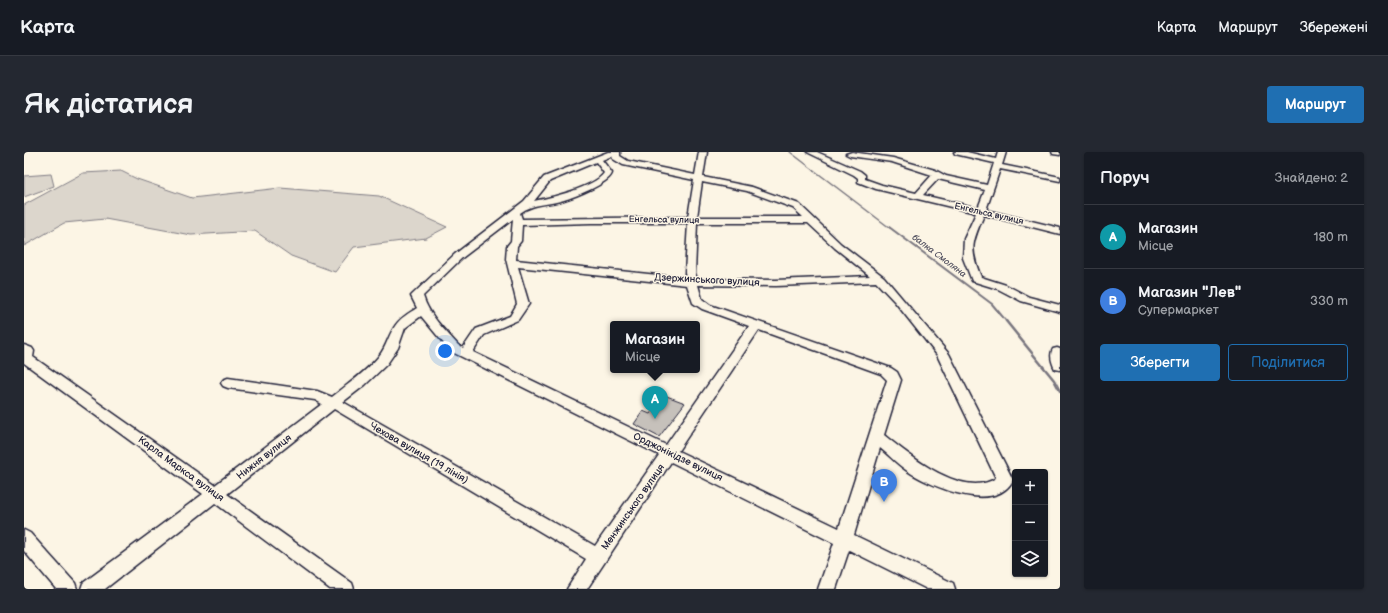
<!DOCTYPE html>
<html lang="uk">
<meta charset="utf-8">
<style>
:root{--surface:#171b24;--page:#242831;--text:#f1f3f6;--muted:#9ea1a6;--line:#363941;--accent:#1f6fb2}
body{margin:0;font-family:"Balsamiq Sans",sans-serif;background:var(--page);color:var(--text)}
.controls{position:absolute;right:12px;bottom:12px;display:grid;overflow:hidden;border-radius:4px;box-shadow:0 1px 3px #0004}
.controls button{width:36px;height:36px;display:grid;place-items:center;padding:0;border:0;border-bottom:1px solid var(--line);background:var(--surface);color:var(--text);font:20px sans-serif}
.you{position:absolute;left:421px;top:199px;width:14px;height:14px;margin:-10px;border:3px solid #fff;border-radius:50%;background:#1a73e8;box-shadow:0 0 0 6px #1a73e833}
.badge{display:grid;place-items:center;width:26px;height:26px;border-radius:50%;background:var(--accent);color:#fff;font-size:13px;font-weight:700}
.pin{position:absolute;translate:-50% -33px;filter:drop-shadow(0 1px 2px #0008)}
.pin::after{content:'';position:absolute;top:21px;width:14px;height:12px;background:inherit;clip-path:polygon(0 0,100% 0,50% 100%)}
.popup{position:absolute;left:586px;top:169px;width:90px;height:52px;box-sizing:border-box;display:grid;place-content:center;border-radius:4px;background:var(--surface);filter:drop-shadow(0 1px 3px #0005);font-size:13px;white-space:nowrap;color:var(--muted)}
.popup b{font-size:15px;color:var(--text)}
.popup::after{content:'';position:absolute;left:50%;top:100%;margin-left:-8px;border:8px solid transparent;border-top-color:var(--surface)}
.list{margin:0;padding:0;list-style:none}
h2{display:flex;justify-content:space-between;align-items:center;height:52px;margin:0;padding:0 16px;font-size:17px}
h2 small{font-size:13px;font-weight:400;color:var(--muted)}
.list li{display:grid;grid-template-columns:26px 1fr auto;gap:12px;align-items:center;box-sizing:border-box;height:64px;padding:0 16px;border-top:1px solid var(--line)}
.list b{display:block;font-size:15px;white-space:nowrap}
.list p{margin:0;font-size:13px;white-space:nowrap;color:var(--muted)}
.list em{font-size:13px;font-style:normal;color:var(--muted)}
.actions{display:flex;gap:8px;padding:12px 16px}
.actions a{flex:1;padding:9px 0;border:1px solid var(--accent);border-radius:4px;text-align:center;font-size:14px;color:var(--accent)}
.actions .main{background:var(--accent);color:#fff}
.icon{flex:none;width:22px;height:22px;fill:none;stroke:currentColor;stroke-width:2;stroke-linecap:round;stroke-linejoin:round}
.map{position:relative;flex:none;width:1036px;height:437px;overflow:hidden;border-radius:4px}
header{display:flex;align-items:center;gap:24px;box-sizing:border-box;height:56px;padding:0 20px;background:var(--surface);border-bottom:1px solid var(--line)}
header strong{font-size:19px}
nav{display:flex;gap:22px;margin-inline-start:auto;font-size:14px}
.intro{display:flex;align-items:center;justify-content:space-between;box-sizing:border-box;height:96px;padding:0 24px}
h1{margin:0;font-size:28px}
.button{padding:10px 18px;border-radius:4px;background:var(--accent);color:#fff;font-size:14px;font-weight:700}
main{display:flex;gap:24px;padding:0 24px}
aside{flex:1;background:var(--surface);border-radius:4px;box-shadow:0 1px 3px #0004}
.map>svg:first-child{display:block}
</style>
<header>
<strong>Карта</strong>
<nav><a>Карта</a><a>Маршрут</a><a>Збережені</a></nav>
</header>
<div class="intro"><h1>Як дістатися</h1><a class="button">Маршрут</a></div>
<main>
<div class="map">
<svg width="1036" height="437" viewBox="0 0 1036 437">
<rect width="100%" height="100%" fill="#fcf5e5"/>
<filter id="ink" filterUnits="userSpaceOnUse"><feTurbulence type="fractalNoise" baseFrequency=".025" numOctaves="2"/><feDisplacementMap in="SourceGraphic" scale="8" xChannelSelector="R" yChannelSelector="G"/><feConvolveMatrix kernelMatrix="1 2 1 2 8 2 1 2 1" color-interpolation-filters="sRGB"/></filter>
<g filter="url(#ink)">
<!-- green -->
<path fill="#dcd6cc" stroke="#7f7c84" d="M 97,19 L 113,27 L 168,46 L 256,36 L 355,44 L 423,75 L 402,86 L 330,95 L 311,120 L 267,104 L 231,79 L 167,83 L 81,67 L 40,71 L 0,94 L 0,53 L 59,21 Z
M 27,22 L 30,34 L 0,45 L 0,24 Z"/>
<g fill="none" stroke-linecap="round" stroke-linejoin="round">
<!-- stream-far2 -->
<path stroke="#78757e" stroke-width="1.5" d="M 766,0 L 866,76"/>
<!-- stream-far1 -->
<path stroke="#78757e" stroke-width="2" d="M 865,75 L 968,152 L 983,170"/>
<!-- stream -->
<path stroke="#78757e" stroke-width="2.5" d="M 982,169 L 1030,228 L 1036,239"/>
</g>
<!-- building -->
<path fill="#c6c1bb" stroke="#22223b" d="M 640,243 L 661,251 L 635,285 L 610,272 L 619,259 L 626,262 Z"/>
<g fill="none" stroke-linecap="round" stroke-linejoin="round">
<!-- minor casing -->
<g stroke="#22223b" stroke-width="3">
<path id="minor" d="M 584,0 L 596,0 L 596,4 L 604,9 L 671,23 L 675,0 L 683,0 L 679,25 L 728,35 L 775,52 L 817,92 L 860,125 L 925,202 L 989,328 C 971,363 905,334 882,318 C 873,312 865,303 856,296 L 830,383 L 929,431 L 931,437 L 903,437 L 825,398 L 812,437 L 794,437 L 810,391 L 647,310 L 563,437 L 543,437 L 562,407 L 310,257 L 203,342 L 328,431 L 330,437 L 306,437 L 191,351 L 81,437 L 57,437 L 59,431 L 179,342 L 0,211 L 0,193 L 8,196 L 10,199 L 9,205 L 191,333 L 298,252 L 291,248 L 204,236 L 199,234 L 197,231 L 199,228 L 204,226 L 293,239 L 308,245 C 324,232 342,220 355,204 C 363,194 364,184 371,174 C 376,166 385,161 393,156 L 387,144 L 389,142 L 431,102 L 500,49 L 520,25 ZM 588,4 L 589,7 L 599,13 L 670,28 L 664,65 L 498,67 L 496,61 C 509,51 525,53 540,48 C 550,45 586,31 588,21 L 578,8 ZM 572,10 L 580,21 C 571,35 526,46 510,49 L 526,29 ZM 678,30 L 723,39 L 769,56 L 779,65 L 673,65 ZM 489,67 L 487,89 L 483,94 L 482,107 L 493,152 L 486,164 L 452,177 L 439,196 L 434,193 C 421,178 405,164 399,144 L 438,106 ZM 567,71 L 664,71 L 661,121 L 662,126 L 492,108 L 493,94 L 497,89 L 498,73 ZM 673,71 L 784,71 L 811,96 L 846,124 L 752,128 L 673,127 L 671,121 ZM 494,115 L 663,133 L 669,151 L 678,157 L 725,174 L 642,293 L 449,200 L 460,183 L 494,168 L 505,152 ZM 852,130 L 871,150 L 913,203 L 972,326 C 939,348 885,303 860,283 L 877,228 L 873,220 L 867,216 L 686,153 L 678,147 L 674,133 L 752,134 ZM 397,164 L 426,199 L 635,303 L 571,394 L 319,250 L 341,233 L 363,212 L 374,196 L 381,176 ZM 735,178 L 857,222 L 863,228 L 815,376 L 654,299 Z
M 783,0 L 793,0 L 836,19 L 841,23 L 841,27 L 858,33 L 892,41 L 908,23 L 868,10 L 826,4 L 822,2 L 828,0 L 869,6 L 911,18 L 922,24 L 963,33 L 970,11 L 931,2 L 930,0 L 943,0 L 972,7 L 974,0 L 982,0 L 978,13 L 1036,25 L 1036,29 L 976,17 L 962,58 L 1036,76 L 1036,82 L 960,63 C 948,91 945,96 957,125 L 982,133 L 1005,145 L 1036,153 L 1036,160 L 997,149 L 974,137 L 948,129 L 939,106 L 940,87 L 952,61 L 852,37 L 834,30 L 834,26 L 830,23 ZM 914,27 L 961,38 L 954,56 L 899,43 Z
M 1028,0 L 1036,0 L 1036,3 L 1029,2 Z
M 1033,196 L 1036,197 L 1036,218 L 1031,217 C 1028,211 1025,203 1029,197 Z
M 0,378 L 6,381 L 51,431 L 53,437 L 32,437 L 0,399 Z"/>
</g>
<!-- minor -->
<use href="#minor" fill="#fcf5e5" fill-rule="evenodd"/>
</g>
</g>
<g text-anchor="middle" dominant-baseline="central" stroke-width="3" stroke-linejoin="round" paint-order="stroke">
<!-- far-street labels -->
<g font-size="9" fill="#22223b" stroke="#fcf5e5">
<text transform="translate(965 62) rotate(13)">Енгельса вулиця</text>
<text transform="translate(640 68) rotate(1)">Енгельса вулиця</text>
</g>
<!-- far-water labels -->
<g font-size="9" font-style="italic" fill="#545362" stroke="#fcf5e5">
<text transform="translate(915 104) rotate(37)">балка Смоляна</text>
</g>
<!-- street labels -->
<g font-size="10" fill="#22223b" stroke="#fcf5e5">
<text transform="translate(683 128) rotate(3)">Дзержинського вулиця</text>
<text transform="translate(395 301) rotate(30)">Чехова вулиця (19 лiнiя)</text>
<text transform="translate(240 305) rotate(-38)">Нижня вулиця</text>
<text transform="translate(654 305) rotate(26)">Орджонікідзе вулиця</text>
<text transform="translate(157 317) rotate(36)">Карла Маркса вулиця</text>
<text transform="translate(609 355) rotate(-55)">Менжинського вулиця</text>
</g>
</g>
</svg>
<div class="controls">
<button>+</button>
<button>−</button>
<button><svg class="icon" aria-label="layers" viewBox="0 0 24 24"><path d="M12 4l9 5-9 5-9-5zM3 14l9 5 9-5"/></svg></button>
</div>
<div class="you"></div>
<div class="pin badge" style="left:631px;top:267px;background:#0f9aa8">A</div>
<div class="popup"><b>Магазин</b>Місце</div>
<div class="pin badge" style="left:860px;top:350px;background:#3f7fe0">B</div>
</div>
<aside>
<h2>Поруч<small>Знайдено: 2</small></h2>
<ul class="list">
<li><span class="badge" style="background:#0f9aa8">A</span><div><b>Магазин</b><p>Місце</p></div><em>180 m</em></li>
<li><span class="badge" style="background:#3f7fe0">B</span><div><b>Магазин &quot;Лев&quot;</b><p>Супермаркет</p></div><em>330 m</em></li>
</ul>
<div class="actions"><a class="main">Зберегти</a><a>Поділитися</a></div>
</aside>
</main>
